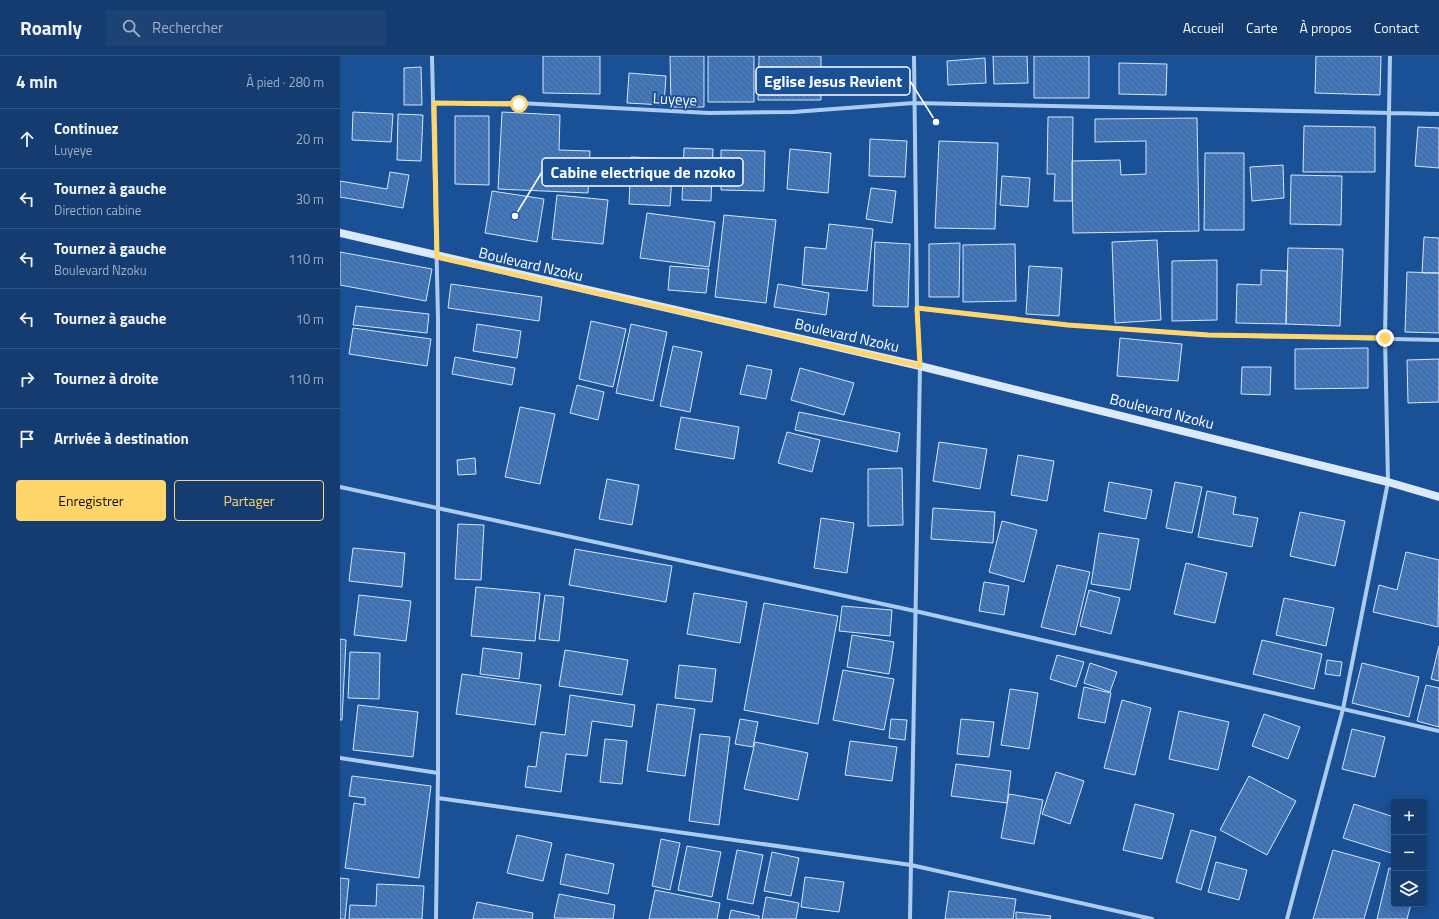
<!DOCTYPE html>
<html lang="fr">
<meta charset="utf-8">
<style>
:root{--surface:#143c70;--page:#1d4375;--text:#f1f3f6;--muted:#9dadc3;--line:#335683;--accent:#ffd56c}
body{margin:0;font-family:"Titillium Web",sans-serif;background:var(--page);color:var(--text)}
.controls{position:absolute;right:12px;bottom:12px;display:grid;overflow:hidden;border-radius:4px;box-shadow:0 2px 10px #0003}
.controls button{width:36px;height:36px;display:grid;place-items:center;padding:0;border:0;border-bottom:1px solid var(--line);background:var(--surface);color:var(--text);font:20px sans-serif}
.stop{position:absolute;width:12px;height:12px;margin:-9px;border:3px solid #ffd56c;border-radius:50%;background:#fff}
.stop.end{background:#ffd56c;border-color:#fff;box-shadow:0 1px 4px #0008}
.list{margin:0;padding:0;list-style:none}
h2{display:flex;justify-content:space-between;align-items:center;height:52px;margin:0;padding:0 16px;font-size:17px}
h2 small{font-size:13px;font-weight:400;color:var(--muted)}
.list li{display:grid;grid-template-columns:26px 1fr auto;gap:12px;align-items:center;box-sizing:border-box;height:60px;padding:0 16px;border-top:1px solid var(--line)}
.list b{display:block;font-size:15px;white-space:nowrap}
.list p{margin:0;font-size:13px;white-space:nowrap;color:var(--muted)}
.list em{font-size:13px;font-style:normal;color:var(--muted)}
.actions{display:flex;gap:8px;padding:12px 16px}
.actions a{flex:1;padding:9px 0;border:1px solid var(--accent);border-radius:4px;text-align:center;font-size:14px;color:var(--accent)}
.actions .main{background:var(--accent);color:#111}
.icon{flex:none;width:22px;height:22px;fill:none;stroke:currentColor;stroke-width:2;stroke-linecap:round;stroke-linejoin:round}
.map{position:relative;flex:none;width:1099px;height:863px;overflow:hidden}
header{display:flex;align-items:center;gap:24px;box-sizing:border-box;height:56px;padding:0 20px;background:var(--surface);border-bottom:1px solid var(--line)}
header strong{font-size:19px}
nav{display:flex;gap:22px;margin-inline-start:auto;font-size:14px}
.search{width:280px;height:36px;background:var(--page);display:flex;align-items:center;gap:10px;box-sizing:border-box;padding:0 14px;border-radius:4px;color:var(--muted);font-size:15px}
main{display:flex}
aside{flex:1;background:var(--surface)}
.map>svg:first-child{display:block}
</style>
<header>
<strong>Roamly</strong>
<div class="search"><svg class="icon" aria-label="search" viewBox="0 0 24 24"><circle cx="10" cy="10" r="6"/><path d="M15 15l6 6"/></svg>Rechercher</div>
<nav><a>Accueil</a><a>Carte</a><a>À propos</a><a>Contact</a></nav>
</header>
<main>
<aside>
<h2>4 min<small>À pied · 280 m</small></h2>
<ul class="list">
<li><svg class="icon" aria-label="ahead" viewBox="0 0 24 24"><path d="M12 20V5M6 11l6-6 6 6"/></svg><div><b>Continuez</b><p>Luyeye</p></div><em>20 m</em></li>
<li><svg class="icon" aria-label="left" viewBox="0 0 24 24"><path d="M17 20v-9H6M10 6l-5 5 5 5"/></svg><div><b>Tournez à gauche</b><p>Direction cabine</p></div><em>30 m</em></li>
<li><svg class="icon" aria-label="left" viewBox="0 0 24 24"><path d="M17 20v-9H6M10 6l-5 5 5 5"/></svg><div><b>Tournez à gauche</b><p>Boulevard Nzoku</p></div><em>110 m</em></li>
<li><svg class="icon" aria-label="left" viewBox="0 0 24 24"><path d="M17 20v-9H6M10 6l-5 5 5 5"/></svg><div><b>Tournez à gauche</b></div><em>10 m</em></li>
<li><svg class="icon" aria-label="right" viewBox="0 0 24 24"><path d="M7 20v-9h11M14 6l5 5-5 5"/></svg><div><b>Tournez à droite</b></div><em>110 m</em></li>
<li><svg class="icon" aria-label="arrive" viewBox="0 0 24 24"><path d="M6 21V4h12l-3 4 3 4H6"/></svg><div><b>Arrivée à destination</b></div></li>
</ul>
<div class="actions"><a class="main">Enregistrer</a><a>Partager</a></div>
</aside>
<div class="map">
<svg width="1099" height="863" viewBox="0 0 1099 863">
<defs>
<pattern id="building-back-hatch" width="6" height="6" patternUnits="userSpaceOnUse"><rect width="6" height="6" fill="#4378bd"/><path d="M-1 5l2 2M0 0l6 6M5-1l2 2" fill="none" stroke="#486284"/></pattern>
</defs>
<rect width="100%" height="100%" fill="#1a5096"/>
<!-- building -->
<path fill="url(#building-back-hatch)" stroke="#d4e5fb" d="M 203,0 L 260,0 L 260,38 L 203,37 Z
M 330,0 L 364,0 L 364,51 L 331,51 Z
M 368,0 L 414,0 L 414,46 L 368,46 Z
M 419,0 L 481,0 L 481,44 L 418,44 Z
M 653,0 L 687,0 L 688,27 L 654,28 Z
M 694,0 L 749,0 L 749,42 L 694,42 Z
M 976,0 L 1041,0 L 1040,39 L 975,37 Z
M 645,2 L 646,27 L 608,29 L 607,5 Z
M 779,7 L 827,8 L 826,39 L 779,38 Z
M 81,11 L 82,49 L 64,49 L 64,12 Z
M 289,17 L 326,20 L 324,49 L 287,47 Z
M 13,56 L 53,58 L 51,86 L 12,84 Z
M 162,56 L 220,59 L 219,94 L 250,95 L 248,137 L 158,133 Z
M 58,58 L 83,59 L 81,105 L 57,104 Z
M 115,60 L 149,60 L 149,129 L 115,128 Z
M 708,61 L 733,61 L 732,145 L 714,145 L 715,118 L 707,118 Z
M 857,62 L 859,175 L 733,177 L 732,105 L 780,104 L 781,119 L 806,118 L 806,85 L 755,86 L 755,63 Z
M 964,70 L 1035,71 L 1035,116 L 963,116 Z
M 1078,71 L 1099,72 L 1099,112 L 1075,110 Z
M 530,83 L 567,85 L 565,121 L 529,120 Z
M 599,85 L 658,87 L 655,173 L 595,172 Z
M 344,92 L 373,93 L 371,145 L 342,144 Z
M 450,93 L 491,97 L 488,137 L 447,133 Z
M 381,94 L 425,95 L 424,135 L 381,134 Z
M 865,97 L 904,97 L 904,174 L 864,174 Z
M 291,101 L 333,103 L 330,150 L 289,148 Z
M 943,109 L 944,142 L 912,145 L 910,111 Z
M 50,116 L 69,119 L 63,152 L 0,141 L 0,125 L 47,133 Z
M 951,119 L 1002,120 L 1001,169 L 950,168 Z
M 662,120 L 690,122 L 688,151 L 660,149 Z
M 531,132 L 556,135 L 552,167 L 526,163 Z
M 152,135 L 204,143 L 197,186 L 145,177 Z
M 217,139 L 268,144 L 263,188 L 212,183 Z
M 307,157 L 375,166 L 369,211 L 300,202 Z
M 384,159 L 436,164 L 426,247 L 375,241 Z
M 489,168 L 533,173 L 527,235 L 462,229 L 465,191 L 486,193 Z
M 1084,181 L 1099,182 L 1099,217 L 1082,217 Z
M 817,184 L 821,264 L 775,267 L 772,186 Z
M 535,186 L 570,188 L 568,251 L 533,250 Z
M 620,187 L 619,241 L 589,241 L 589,188 Z
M 675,188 L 676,245 L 623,246 L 623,189 Z
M 948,192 L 1003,193 L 1000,270 L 946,268 Z
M 0,196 L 92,213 L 86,245 L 0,229 Z
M 877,204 L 877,264 L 832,265 L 832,205 Z
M 330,210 L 369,213 L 366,237 L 328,234 Z
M 689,210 L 722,212 L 719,260 L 686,258 Z
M 921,214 L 947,215 L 946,268 L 896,267 L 897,228 L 921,229 Z
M 1067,216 L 1099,217 L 1099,277 L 1065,276 Z
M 111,228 L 202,241 L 199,265 L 108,252 Z
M 438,228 L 489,237 L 486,259 L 434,251 Z
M 16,250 L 89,258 L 87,277 L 13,269 Z
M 251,265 L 286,273 L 273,331 L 239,323 Z
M 137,268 L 181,275 L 177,302 L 133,295 Z
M 291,268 L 327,276 L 313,345 L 276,337 Z
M 13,272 L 91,283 L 87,310 L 9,298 Z
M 780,282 L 842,288 L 838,325 L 777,320 Z
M 333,290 L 362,296 L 350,356 L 320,350 Z
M 1028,292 L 1028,332 L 955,333 L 955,293 Z
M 115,301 L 175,312 L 172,329 L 112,318 Z
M 1099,303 L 1099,346 L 1068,347 L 1067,304 Z
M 407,309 L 432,314 L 426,343 L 400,338 Z
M 902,311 L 931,311 L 930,339 L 901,338 Z
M 460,312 L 514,327 L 504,359 L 451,344 Z
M 237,329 L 264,336 L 258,364 L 230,357 Z
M 180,351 L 215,358 L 200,428 L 165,421 Z
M 459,356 L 560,377 L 557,396 L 455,374 Z
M 341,361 L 399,371 L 394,403 L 335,393 Z
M 447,376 L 480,384 L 472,416 L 438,407 Z
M 599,386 L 647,393 L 640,433 L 593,425 Z
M 678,399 L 714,405 L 707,445 L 671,439 Z
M 135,402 L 136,418 L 118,419 L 117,404 Z
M 562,412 L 563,469 L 528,470 L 528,413 Z
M 267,423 L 299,429 L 292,469 L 259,463 Z
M 769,426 L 812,434 L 806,463 L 764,455 Z
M 835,426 L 862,431 L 852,477 L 826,472 Z
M 867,435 L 896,441 L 893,458 L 918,462 L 912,491 L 858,481 Z
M 593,452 L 655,456 L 653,487 L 591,483 Z
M 960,456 L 1005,465 L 995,510 L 950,500 Z
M 481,462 L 514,467 L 507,517 L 474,512 Z
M 662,465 L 697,474 L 684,526 L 649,516 Z
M 118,468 L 144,469 L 141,524 L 115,523 Z
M 759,477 L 799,483 L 790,534 L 751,528 Z
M 13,492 L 65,497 L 62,531 L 9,525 Z
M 235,493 L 332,510 L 326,546 L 229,529 Z
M 1066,496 L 1099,504 L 1098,571 L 1033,556 L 1039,529 L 1057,534 Z
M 846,507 L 887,517 L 875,567 L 834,558 Z
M 717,509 L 750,516 L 735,579 L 701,571 Z
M 644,526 L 669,530 L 664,559 L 639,555 Z
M 136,531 L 200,537 L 195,585 L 131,580 Z
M 749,534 L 780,542 L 771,578 L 740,570 Z
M 354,537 L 407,546 L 400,587 L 347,578 Z
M 19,539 L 71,545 L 66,585 L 14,579 Z
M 205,539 L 224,541 L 219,585 L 199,583 Z
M 944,542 L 994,552 L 986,590 L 936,579 Z
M 424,547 L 498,560 L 478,668 L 404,654 Z
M 502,550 L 552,554 L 550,580 L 499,575 Z
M 512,579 L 554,586 L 549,618 L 507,611 Z
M 0,583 L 6,584 L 2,664 L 0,664 Z
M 922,584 L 982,598 L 974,633 L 913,618 Z
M 1099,590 L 1099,625 L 1091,623 Z
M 143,592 L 182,597 L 179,623 L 140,618 Z
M 225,594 L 288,604 L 282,639 L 219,630 Z
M 10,596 L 40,597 L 39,643 L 8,642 Z
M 717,599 L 744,606 L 736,631 L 710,623 Z
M 987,604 L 1002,606 L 1000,620 L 985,618 Z
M 750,607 L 777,616 L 770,636 L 744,627 Z
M 1022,607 L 1079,621 L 1069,661 L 1012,647 Z
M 339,609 L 376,613 L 372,646 L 335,642 Z
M 503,614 L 554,623 L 544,674 L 493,664 Z
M 122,618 L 201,629 L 195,669 L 116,658 Z
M 1086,629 L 1099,632 L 1099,671 L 1077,665 Z
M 744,631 L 771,637 L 765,667 L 738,662 Z
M 670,633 L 698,637 L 689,693 L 661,689 Z
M 230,639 L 295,649 L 292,671 L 252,665 L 247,700 L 226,698 L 221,736 L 185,731 L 188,710 L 196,711 L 201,676 L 225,679 Z
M 782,644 L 811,652 L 795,719 L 764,712 Z
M 317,648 L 355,653 L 345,720 L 307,715 Z
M 18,649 L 78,656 L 73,701 L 13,694 Z
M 839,655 L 889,666 L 878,714 L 829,703 Z
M 924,658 L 960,671 L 948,703 L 912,690 Z
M 400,663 L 418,666 L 413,691 L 395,688 Z
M 551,663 L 567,664 L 565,684 L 549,682 Z
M 621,663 L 654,666 L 649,701 L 617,698 Z
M 1012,673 L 1045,681 L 1035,721 L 1002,713 Z
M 360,678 L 390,681 L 379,769 L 349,765 Z
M 265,683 L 287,685 L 282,728 L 260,726 Z
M 510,685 L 557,691 L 552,725 L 505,719 Z
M 415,686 L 468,697 L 458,744 L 404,733 Z
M 616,708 L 671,715 L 667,747 L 611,740 Z
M 716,716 L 744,725 L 730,768 L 702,758 Z
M 12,720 L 91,730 L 79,822 L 5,812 L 14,747 L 25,749 L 25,742 L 9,740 Z
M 909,720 L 956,745 L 927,799 L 880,774 Z
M 669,738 L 703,744 L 694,788 L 661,782 Z
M 795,748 L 834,758 L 822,803 L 783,794 Z
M 1014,748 L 1054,761 L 1054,798 L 1003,782 Z
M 851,774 L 876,781 L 861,834 L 836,826 Z
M 177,779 L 212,787 L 203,825 L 167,817 Z
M 321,783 L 340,787 L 330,834 L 312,830 Z
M 347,790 L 381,796 L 372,841 L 338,834 Z
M 397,794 L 423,799 L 413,848 L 387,843 Z
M 993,794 L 1040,807 L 1024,863 L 973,863 Z
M 432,796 L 459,802 L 451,840 L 424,835 Z
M 226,798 L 274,808 L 268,838 L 220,828 Z
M 876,806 L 907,814 L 899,844 L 868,836 Z
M 1049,812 L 1054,813 L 1054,848 L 1071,848 L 1067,863 L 1037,863 Z
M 465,821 L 504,826 L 499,856 L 461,851 Z
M 0,822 L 9,823 L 5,863 L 0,863 Z
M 37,828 L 84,830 L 82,863 L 9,863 L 10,849 L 36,850 Z
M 315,834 L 380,847 L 377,863 L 309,863 Z
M 609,835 L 676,843 L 673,863 L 605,863 Z
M 219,838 L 275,849 L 273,863 L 214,862 Z
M 426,841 L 459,847 L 456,863 L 422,863 Z
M 137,846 L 193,857 L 192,863 L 133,863 Z
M 391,854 L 419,860 L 419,863 L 389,863 Z
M 676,856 L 711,860 L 710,863 L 676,863 Z"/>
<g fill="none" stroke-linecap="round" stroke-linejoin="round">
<!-- street -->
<path stroke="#adcbf0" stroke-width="4" d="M 92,0 L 98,262 L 98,717 L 96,863
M 94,47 L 179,47 L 369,57 L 453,56 L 574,47 L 1099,58
M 577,252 L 728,269 L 868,279 L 1099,284
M 0,431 L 575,555 L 1099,675
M 0,702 L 98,717
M 98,742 L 571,809 L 812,863
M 570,863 L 580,310 L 577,252 L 574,0
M 947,863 L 1003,653 L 1048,426 L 1045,282 L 1050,0"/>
<!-- secondary -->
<path stroke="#dbe9fb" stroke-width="8" d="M 0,177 L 580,310 L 1048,426 L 1099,441"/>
</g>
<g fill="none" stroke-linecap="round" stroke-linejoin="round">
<!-- route -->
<path stroke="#ffd56c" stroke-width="5" d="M 179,48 L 94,47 L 97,201 L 580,310 L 577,252 L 728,269 L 868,279 L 1045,282"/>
</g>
<g text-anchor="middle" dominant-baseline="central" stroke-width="4" stroke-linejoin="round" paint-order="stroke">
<!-- street labels -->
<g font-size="15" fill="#fff" stroke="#1a5096">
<text transform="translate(335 43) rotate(3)">Luyeye</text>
<text transform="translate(191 208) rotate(13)">Boulevard Nzoku</text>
<text transform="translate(507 279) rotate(13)">Boulevard Nzoku</text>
<text transform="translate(822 355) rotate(14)">Boulevard Nzoku</text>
</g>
</g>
<!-- callouts -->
<path fill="none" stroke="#fff" stroke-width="1.5" d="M596 66L570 25M175 160L202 116"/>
<g fill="#fff" stroke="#1a5096" stroke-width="1.5">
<circle cx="596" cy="66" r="4"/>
<circle cx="175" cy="160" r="4"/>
</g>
<g fill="#1a5096" stroke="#fff" stroke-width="1.5">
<rect x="416" y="11" width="154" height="28" rx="4"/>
<rect x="202" y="102" width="201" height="28" rx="4"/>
</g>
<g font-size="16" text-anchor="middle" font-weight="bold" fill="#fff">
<text x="493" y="31">Eglise Jesus Revient</text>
<text x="303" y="122">Cabine electrique de nzoko</text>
</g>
</svg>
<div class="controls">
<button>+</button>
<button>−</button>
<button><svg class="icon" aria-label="layers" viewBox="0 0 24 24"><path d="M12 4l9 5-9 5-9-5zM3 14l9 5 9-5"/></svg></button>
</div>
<div class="stop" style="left:179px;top:48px"></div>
<div class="stop end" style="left:1045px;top:282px"></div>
</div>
</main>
